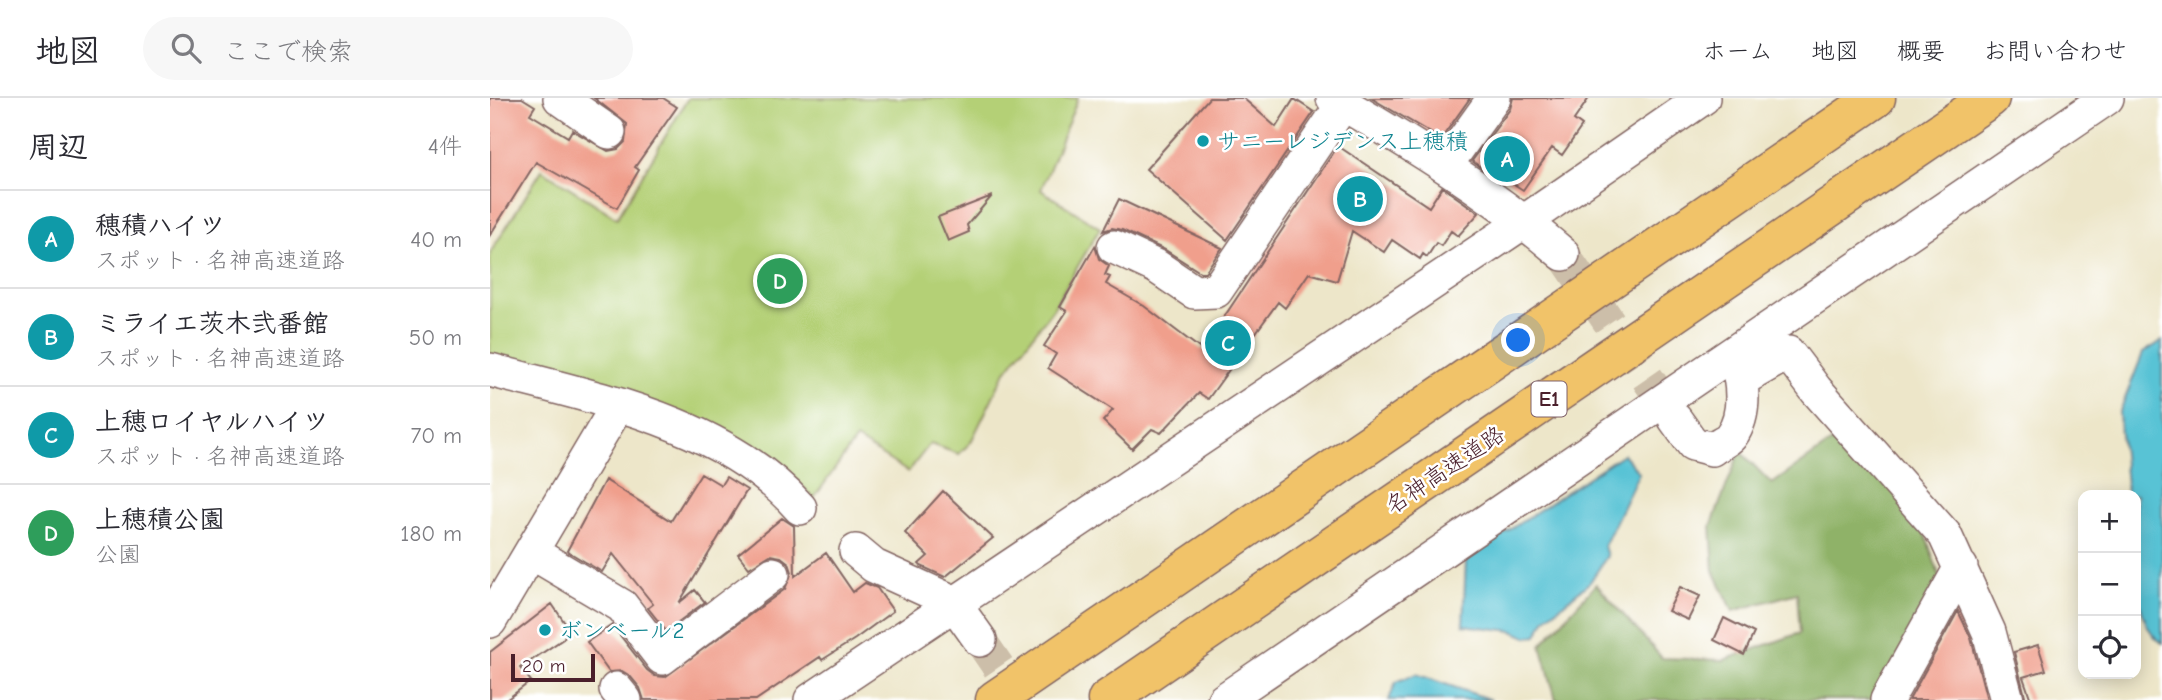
<!DOCTYPE html>
<html lang="ja">
<meta charset="utf-8">
<style>
:root{--surface:#fff;--page:#f7f7f7;--text:#2b2b33;--muted:#7c7c81;--line:#e1e1e2;--accent:#c8321e}
body{margin:0;font-family:"Comic Neue","Klee One",sans-serif;background:var(--page);color:var(--text)}
.controls{position:absolute;right:21px;bottom:21px;display:grid;overflow:hidden;border-radius:14px;box-shadow:0 4px 18px #0003}
.controls button{width:63px;height:63px;display:grid;place-items:center;padding:0;border:0;border-bottom:2px solid var(--line);background:var(--surface);color:var(--text);font:35px sans-serif}
.scale{position:absolute;left:21px;bottom:18px;width:84px;box-sizing:border-box;padding-left:7px;border:4px solid #4a1f2b;border-top:0;font-size:19px;line-height:24px;white-space:nowrap;color:#4a1f2b;-webkit-text-stroke:5px #fff;paint-order:stroke}
.you{position:absolute;left:1029px;top:243px;width:24px;height:24px;margin:-18px;border:5px solid #fff;border-radius:50%;background:#1a73e8;box-shadow:0 0 0 10px #1a73e833}
.badge{display:grid;place-items:center;width:46px;height:46px;border-radius:50%;background:var(--accent);color:#fff;font-size:23px;font-weight:700}
.pin{position:absolute;translate:-50% -50%;border:4px solid #fff;box-shadow:0 2px 7px #0006}
.list{margin:0;padding:0;list-style:none}
h2{display:flex;justify-content:space-between;align-items:center;height:91px;margin:0;padding:0 28px;font-size:30px}
h2 small{font-size:23px;font-weight:400;color:var(--muted)}
.list li{display:grid;grid-template-columns:46px 1fr auto;gap:21px;align-items:center;box-sizing:border-box;height:98px;padding:0 28px;border-top:2px solid var(--line)}
.list b{display:block;font-size:26px;white-space:nowrap}
.list p{margin:0;font-size:23px;white-space:nowrap;color:var(--muted)}
.list em{font-size:23px;font-style:normal;color:var(--muted)}
.icon{flex:none;width:38px;height:38px;fill:none;stroke:currentColor;stroke-width:2;stroke-linecap:round;stroke-linejoin:round}
.map{position:relative;flex:none;width:1672px;height:602px;overflow:hidden}
header{display:flex;align-items:center;gap:42px;box-sizing:border-box;height:98px;padding:0 35px;background:var(--surface);border-bottom:2px solid var(--line)}
header strong{font-size:33px}
nav{display:flex;gap:38px;margin-inline-start:auto;font-size:24px}
.search{width:490px;height:63px;background:var(--page);display:flex;align-items:center;gap:18px;box-sizing:border-box;padding:0 24px;border-radius:38px;color:var(--muted);font-size:26px}
main{display:flex}
aside{flex:1;background:var(--surface)}
.map>svg:first-child{display:block}
</style>
<header>
<strong>地図</strong>
<div class="search"><svg class="icon" aria-label="search" viewBox="0 0 24 24"><circle cx="10" cy="10" r="6"/><path d="M15 15l6 6"/></svg>ここで検索</div>
<nav><a>ホーム</a><a>地図</a><a>概要</a><a>お問い合わせ</a></nav>
</header>
<main>
<aside>
<h2>周辺<small>4件</small></h2>
<ul class="list">
<li><span class="badge" style="background:#0f9aa8">A</span><div><b>穂積ハイツ</b><p>スポット · 名神高速道路</p></div><em>40 m</em></li>
<li><span class="badge" style="background:#0f9aa8">B</span><div><b>ミライエ茨木弐番館</b><p>スポット · 名神高速道路</p></div><em>50 m</em></li>
<li><span class="badge" style="background:#0f9aa8">C</span><div><b>上穂ロイヤルハイツ</b><p>スポット · 名神高速道路</p></div><em>70 m</em></li>
<li><span class="badge" style="background:#2e9e5b">D</span><div><b>上穂積公園</b><p>公園</p></div><em>180 m</em></li>
</ul>
</aside>
<div class="map">
<svg width="1672" height="602" viewBox="0 0 1672 602">
<rect width="100%" height="100%" fill="#fff"/>
<filter id="ink" filterUnits="userSpaceOnUse"><feTurbulence type="fractalNoise" baseFrequency=".0143" numOctaves="2"/><feDisplacementMap in="SourceGraphic" scale="14" xChannelSelector="R" yChannelSelector="G"/><feConvolveMatrix kernelMatrix="1 2 1 2 8 2 1 2 1" color-interpolation-filters="sRGB"/></filter>
<filter id="wash" filterUnits="userSpaceOnUse"><feTurbulence type="fractalNoise" baseFrequency=".00686" numOctaves="4" result="noise"/><feDisplacementMap in="SourceGraphic" scale="28" xChannelSelector="R" yChannelSelector="G"/><feGaussianBlur stdDeviation="1.57" result="paint"/><feColorMatrix in="noise" values="0 0 0 0 0 0 0 0 0 0 0 0 0 0 0 0 0 1.4 0 .05"/><feComposite in="paint" operator="in"/></filter>
<g filter="url(#wash)">
<rect width="100%" height="100%" fill="#ede6c9"/>
<!-- green -->
<path fill="#b4d076" stroke="#7f7850" stroke-width="2" d="M 198,0 L 588,0 L 551,92 L 610,130 L 563,211 L 514,276 L 481,344 L 469,356 L 440,346 L 418,374 L 366,341 L 322,403 L 315,391 L 286,368 L 0,259 L 0,155 L 52,72 L 127,120 Z"/>
<!-- forest -->
<path fill="#8fb267" stroke="#6c6849" stroke-width="2" d="M 1353,336 L 1425,406 L 1453,489 L 1388,602 L 1066,602 L 1051,547 L 1106,486 L 1172,560 L 1234,562 L 1310,535 L 1307,495 L 1243,513 L 1224,473 L 1221,428 L 1250,353 L 1282,386 Z"/>
<!-- water -->
<path fill="#59c3d5" stroke="#527180" stroke-width="2" d="M 1672,243 L 1672,545 C 1638,524 1646,434 1646,397 L 1637,397 L 1629,316 L 1653,255 Z
M 1133,356 L 1149,375 L 1114,448 L 1117,458 L 1100,484 L 1056,520 L 1047,537 L 1036,539 L 1023,533 L 973,527 L 976,461 Z
M 926,576 L 996,600 L 1001,602 L 899,602 L 906,584 Z"/>
<g id="blocks">
<!-- building -->
<path fill="#f09f8c" d="M 0,0 L 32,0 L 45,8 L 40,16 L 78,39 L 82,32 L 118,53 L 128,51 L 135,44 L 137,26 L 104,0 L 173,0 L 187,9 L 145,69 L 149,72 L 127,110 L 46,64 L 0,137 Z
M 719,0 L 753,0 L 786,29 L 804,1 L 824,14 L 737,142 L 656,71 Z
M 881,0 L 980,0 L 951,41 Z
M 1023,0 L 1099,0 L 1084,22 L 1092,28 L 1072,57 L 1062,50 L 1033,92 L 1013,79 L 1010,83 L 982,63 L 1020,11 Z
M 848,48 L 939,109 L 952,89 L 989,115 L 968,138 L 961,133 L 951,148 L 946,145 L 937,159 L 933,156 L 930,161 L 902,142 L 894,154 L 862,133 L 847,183 L 819,175 L 795,210 L 788,204 L 718,301 L 709,295 L 671,335 L 662,331 L 642,351 L 613,323 L 623,312 L 558,270 L 566,256 L 554,248 L 577,213 L 570,209 L 605,148 L 609,161 L 619,168 L 615,177 L 620,179 L 616,186 L 654,208 L 712,252 Z
M 502,98 L 477,127 L 479,134 L 458,143 L 448,119 Z
M 629,101 L 732,150 L 715,174 L 710,174 L 675,152 L 632,132 L 622,130 L 613,133 Z
M 211,375 L 231,387 L 236,379 L 257,392 L 189,505 L 205,492 L 215,504 L 176,533 L 158,510 L 163,506 L 123,456 L 112,474 L 77,453 L 115,382 L 181,423 Z
M 453,393 L 503,440 L 455,479 L 431,468 L 429,466 L 438,458 L 415,435 Z
M 292,420 L 304,428 L 305,478 L 336,455 L 363,494 L 375,485 L 387,490 L 403,513 L 365,541 L 332,562 L 330,559 L 266,602 L 154,602 L 150,590 L 140,578 L 132,573 L 119,574 L 97,544 L 122,527 L 157,572 L 165,578 L 175,579 L 295,491 L 302,474 L 299,465 L 291,459 L 280,457 L 259,470 L 248,456 Z
M 1190,489 L 1210,498 L 1198,522 L 1178,513 Z
M 62,506 L 79,531 L 73,541 L 30,570 L 41,583 L 16,602 L 0,602 L 0,554 Z
M 1468,513 L 1481,540 L 1497,602 L 1419,602 Z
M 1234,520 L 1264,535 L 1254,557 L 1224,542 Z
M 1548,547 L 1556,572 L 1533,579 L 1541,602 L 1536,602 L 1524,554 Z"/>
</g>
</g>
<g filter="url(#ink)">
<use href="#blocks" fill-opacity="0" stroke="#836562" stroke-width="2"/>
<g fill="none" stroke-linecap="round" stroke-linejoin="round">
<!-- minor-tunnel -->
<path stroke="#ccbea9" stroke-width="33" stroke-dasharray="33 17" stroke-linecap="butt" d="M 1073,156 L 1185,321
M 490,542 L 531,602"/>
<!-- minor casing -->
<g stroke="#836562" stroke-width="36">
<path id="minor" d="M 70,0 L 119,34
M 843,0 C 924,47 1002,95 1073,156
M 956,67 L 1004,0
M 624,149 L 667,169 L 704,194 L 726,193 L 853,6
M 0,272 C 105,300 234,324 310,410
M 1253,281 L 1298,255 L 1326,292 L 1455,437 L 1499,534 L 1517,602
M 1185,321 L 1203,346 L 1222,351 C 1227,347 1237,343 1241,338 C 1257,316 1253,283 1245,259
M 366,453 L 384,468 L 463,504 L 490,542
M 41,454 L 132,508 L 172,560 L 283,476
M 0,523 L 128,307
M 126,591 L 135,602
M 321,602 L 1035,123 L 1213,0
M 734,602 L 1617,0
M 1397,602 L 1471,469"/>
</g>
<!-- highway casing -->
<g stroke="#836562" stroke-width="41">
<path id="highway" d="M 505,602 L 1386,0
M 617,602 L 1500,0"/>
</g>
<!-- minor -->
<use href="#minor" stroke="#fff" stroke-width="33"/>
<!-- highway -->
<use href="#highway" stroke="#f1c369" stroke-width="38"/>
</g>
</g>
<!-- markers -->
<g fill="#0f9aa8" stroke="#fff" stroke-width="2.5">
<circle cx="713" cy="43" r="7"/>
<circle cx="55" cy="532" r="7"/>
</g>
<g text-anchor="middle" dominant-baseline="central" stroke-width="5" stroke-linejoin="round" paint-order="stroke">
<!-- shield labels -->
<rect fill="#fff" stroke="#80626b" stroke-width="2" x="1041.5" y="283.5" width="35" height="35" rx="5"/>
<g font-size="21" font-weight="bold" fill="#4a1f2b">
<text x="1059" y="301">E1</text>
</g>
<!-- culture labels -->
<g font-size="23" fill="#0d838f" stroke="#fff" text-anchor="start">
<text x="727" y="43">サニーレジデンス上穂積</text>
<text x="69" y="532">ボンベール2</text>
</g>
<!-- street labels -->
<g font-size="23" fill="#4a1f2b" stroke="#fff">
<text transform="translate(955 372) rotate(-34)">名神高速道路</text>
</g>
</g>
</svg>
<div class="controls">
<button>+</button>
<button>−</button>
<button><svg class="icon" aria-label="locate" viewBox="0 0 24 24"><circle cx="12" cy="12" r="6"/><path d="M12 2v4M12 18v4M2 12h4M18 12h4"/></svg></button>
</div>
<div class="scale">20 m</div>
<div class="you"></div>
<div class="pin badge" style="left:1017px;top:61px;background:#0f9aa8">A</div>
<div class="pin badge" style="left:870px;top:101px;background:#0f9aa8">B</div>
<div class="pin badge" style="left:738px;top:245px;background:#0f9aa8">C</div>
<div class="pin badge" style="left:290px;top:183px;background:#2e9e5b">D</div>
</div>
</main>
